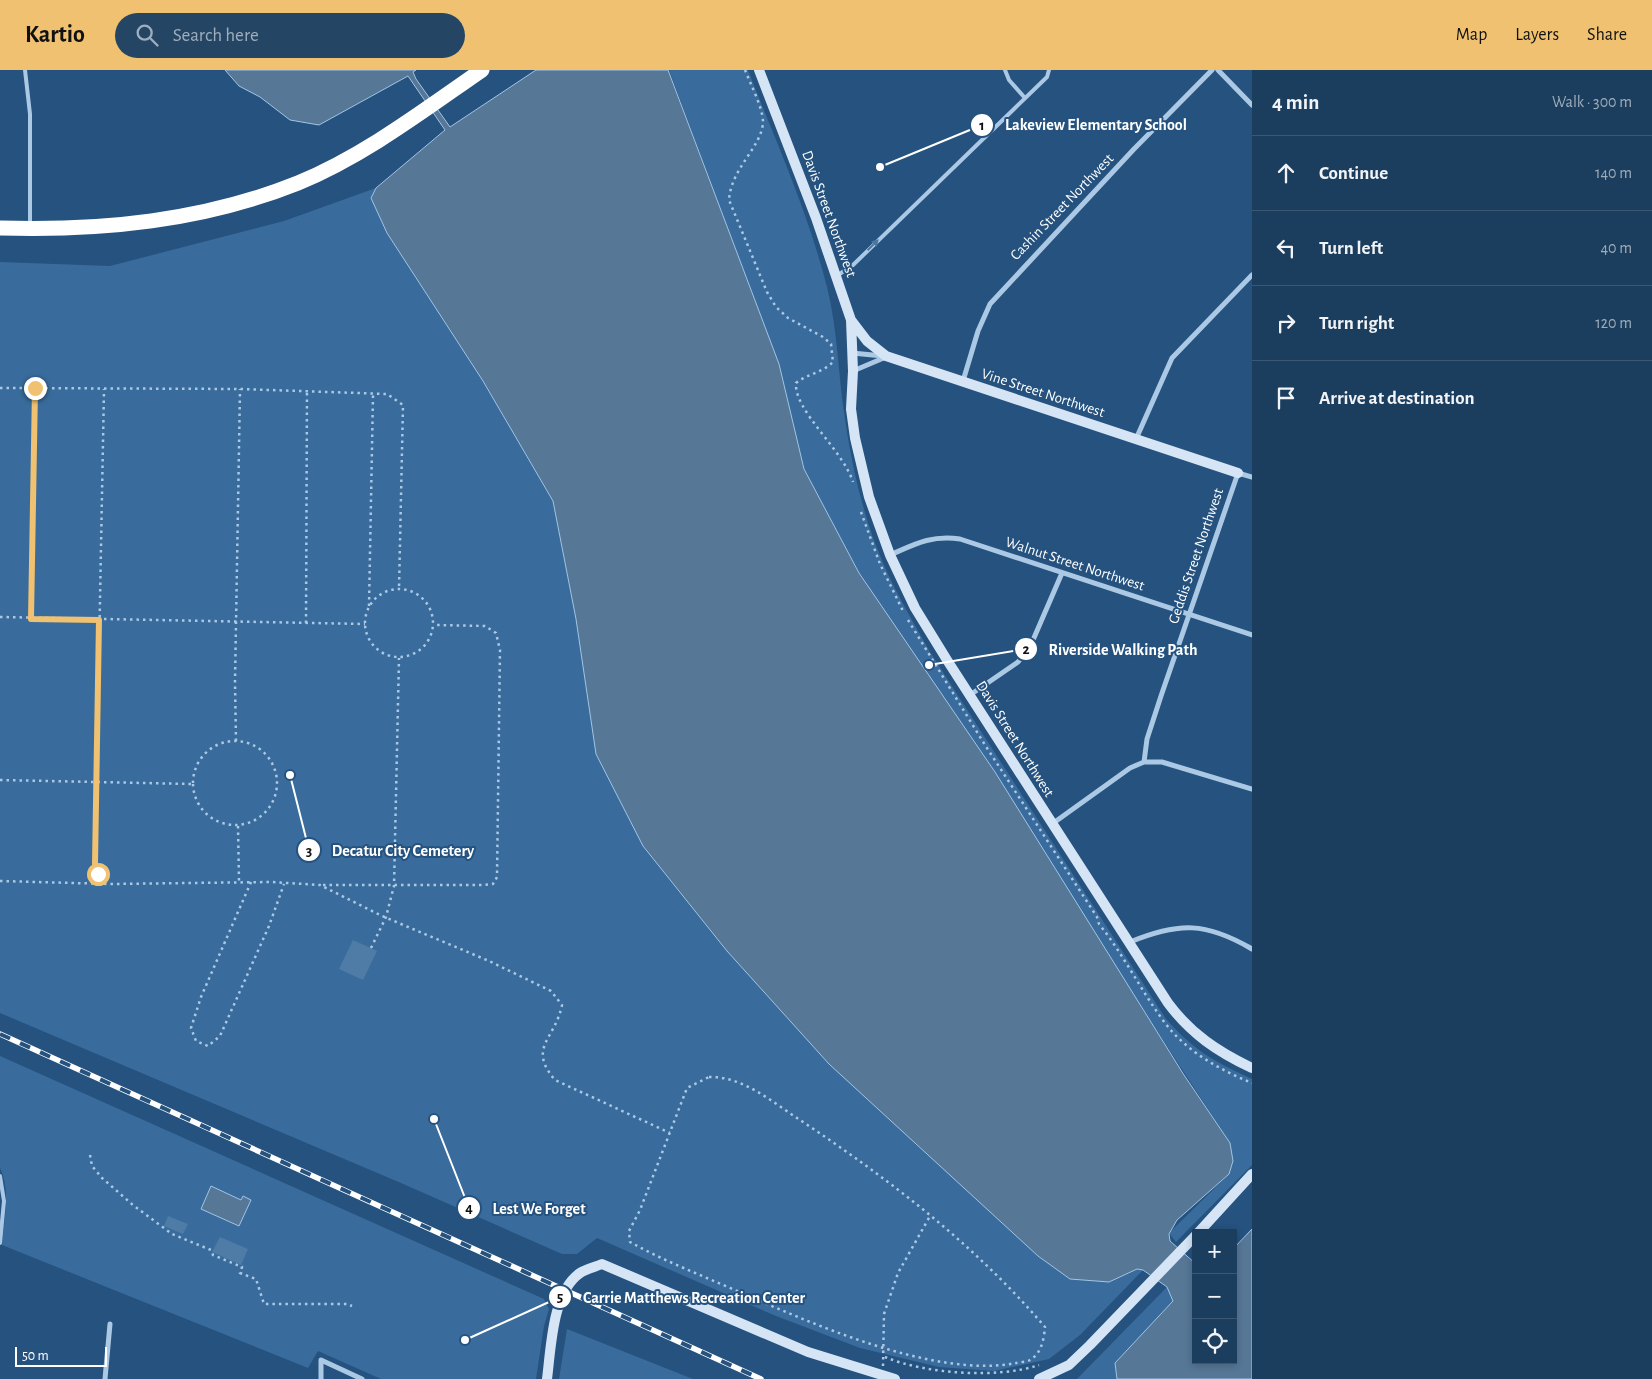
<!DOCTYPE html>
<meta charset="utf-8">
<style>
:root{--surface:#1c3e5e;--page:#254564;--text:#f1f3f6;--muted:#a0aebc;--line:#3a5773;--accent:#efc170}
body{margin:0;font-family:"Alegreya Sans",sans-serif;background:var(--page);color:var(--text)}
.controls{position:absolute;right:15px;bottom:15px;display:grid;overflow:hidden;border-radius:0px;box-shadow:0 2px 8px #0003}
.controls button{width:45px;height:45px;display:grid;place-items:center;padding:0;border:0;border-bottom:1px solid var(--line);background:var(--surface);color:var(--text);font:25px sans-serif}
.scale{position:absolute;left:15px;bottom:12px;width:92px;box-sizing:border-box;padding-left:5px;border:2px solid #fff;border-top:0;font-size:14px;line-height:18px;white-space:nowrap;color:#fff;-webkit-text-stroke:4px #25527e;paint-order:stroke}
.stop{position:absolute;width:15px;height:15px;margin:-11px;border:4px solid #efc170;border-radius:50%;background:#fff}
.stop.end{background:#efc170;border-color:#fff;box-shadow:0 1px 5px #0008}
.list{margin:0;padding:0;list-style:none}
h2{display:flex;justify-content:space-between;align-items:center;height:65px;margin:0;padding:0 20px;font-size:21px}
h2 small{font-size:16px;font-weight:400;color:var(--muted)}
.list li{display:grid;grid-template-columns:32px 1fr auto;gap:15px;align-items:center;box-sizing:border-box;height:75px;padding:0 20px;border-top:1px solid var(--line)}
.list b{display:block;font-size:19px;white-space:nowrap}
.list em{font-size:16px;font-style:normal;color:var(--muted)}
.icon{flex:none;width:28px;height:28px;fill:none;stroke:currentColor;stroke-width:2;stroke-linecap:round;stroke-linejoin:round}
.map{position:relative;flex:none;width:1252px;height:1309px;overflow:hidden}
header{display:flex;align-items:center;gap:30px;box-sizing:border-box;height:70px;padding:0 25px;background:var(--accent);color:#111}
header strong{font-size:24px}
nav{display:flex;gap:28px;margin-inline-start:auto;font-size:18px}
.search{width:350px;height:45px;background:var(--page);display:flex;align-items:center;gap:12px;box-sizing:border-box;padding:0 18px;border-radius:28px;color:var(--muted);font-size:19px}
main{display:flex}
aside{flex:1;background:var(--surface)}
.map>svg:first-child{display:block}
</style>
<header>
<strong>Kartio</strong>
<div class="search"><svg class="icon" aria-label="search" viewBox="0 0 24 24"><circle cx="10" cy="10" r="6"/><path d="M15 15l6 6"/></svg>Search here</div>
<nav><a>Map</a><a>Layers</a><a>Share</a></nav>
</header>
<main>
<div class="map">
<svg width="1252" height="1309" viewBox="0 0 1252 1309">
<rect width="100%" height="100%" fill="#25527e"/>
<!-- green -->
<path fill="#396c9c" d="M 669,0 L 748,0 C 776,72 808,142 827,217 C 838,261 838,305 845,349 C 852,397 864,450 884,495 C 897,525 914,553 930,582 L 1166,949 C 1195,981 1213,991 1252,1009 L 1252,1095 L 1176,1172 L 1169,1163 L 1229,1104 L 1230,1073 L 859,503 L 804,399 L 778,294 Z
M 376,118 L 371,128 L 387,163 L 483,311 L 553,431 L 576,549 L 643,776 L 727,881 L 829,994 L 1109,1212 L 1137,1199 L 1143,1200 L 1080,1265 L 1049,1289 L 994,1301 L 939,1297 L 860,1278 L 776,1246 L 597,1168 L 577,1184 L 562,1184 L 401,1113 L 0,943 L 0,192 L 110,196 L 284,151 Z
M 0,986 L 544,1229 L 549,1239 L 544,1256 L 536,1309 L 381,1309 L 318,1281 L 308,1298 L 2,1175 C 4,1150 11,1121 0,1098 Z
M 1167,1217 L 1173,1231 L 1115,1293 L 1117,1309 L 1077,1309 Z
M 567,1259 L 693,1309 L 559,1309 Z"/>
<!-- water -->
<path fill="#577797" stroke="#a0c5e6" d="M 225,0 L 416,0 L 413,2 L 416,9 L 450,57 L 536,0 L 668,0 L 779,294 L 804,399 L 859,503 L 995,702 L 1184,1005 L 1230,1073 L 1233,1091 L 1229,1104 L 1177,1150 L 1169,1164 L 1170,1171 L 1196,1194 L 1196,1290 L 1233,1290 L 1233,1179 L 1252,1159 L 1252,1309 L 1117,1309 L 1115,1293 L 1173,1231 L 1167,1217 L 1143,1200 L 1137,1199 L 1109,1212 L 1070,1209 L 1038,1186 L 829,994 L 727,881 L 643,776 L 596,684 L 576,549 L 553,431 L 483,311 L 387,163 L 371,128 L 376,118 L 445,60 L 408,6 L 319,55 L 290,50 L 260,27 L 239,16 Z
M 211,1116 L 241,1130 L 243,1126 L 251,1130 L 239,1156 L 201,1139 Z"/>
<!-- building -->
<path fill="#4e7ca7" d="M 353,870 L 377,881 L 363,910 L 339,899 Z
M 168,1146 L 188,1154 L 183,1164 L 164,1156 Z
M 220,1167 L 248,1179 L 241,1195 L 212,1182 Z"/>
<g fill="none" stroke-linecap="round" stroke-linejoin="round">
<!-- path -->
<path stroke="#abc9e5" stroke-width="2.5" stroke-dasharray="2.5 4" stroke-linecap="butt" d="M 745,0 C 750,13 763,38 763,52 C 762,77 731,98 729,130 L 767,222 L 776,237 L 788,248 L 823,267 L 831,274 L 833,292 C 822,303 807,304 796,313 C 794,341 843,380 853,412
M 0,318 L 240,319 L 387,324 L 403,335 L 399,519
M 861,442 L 880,494 L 904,543
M365 553a34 34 0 1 1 68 0a34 34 0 1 1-68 0Z
M 369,536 L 373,325
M 0,547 L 365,554
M 31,549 L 35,318
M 908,550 L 985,675 L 1097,847 L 1099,854 C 1124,885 1141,921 1165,953 C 1186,981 1220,1000 1252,1013
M 306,553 L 307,321
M193 713a42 42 0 1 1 84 0a42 42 0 1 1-84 0Z
M 236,671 L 235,612 L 240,319
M 0,710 L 192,714
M 238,756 L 239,812
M 0,811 L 110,814 L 271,812 L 320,815 L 382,846 L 489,891 L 551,921 L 562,935 C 555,970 527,977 555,1010 L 670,1063
M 251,812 L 201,927 L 191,958 L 196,971 L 208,976 L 220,966 L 269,856 L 284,814
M 101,813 L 95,794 L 104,319
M 323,815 L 482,815 L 493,814 L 497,807 L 500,580 L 496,563 L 485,556 L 434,555
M 371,878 L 386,847 L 394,816 L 399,588
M 709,1007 C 743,1006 772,1032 800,1050 C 889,1109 975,1175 1045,1257 C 1044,1268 1042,1283 1030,1290 C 1027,1292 1020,1292 1016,1293 C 935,1309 811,1253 737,1221 C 701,1205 664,1191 630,1172 L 629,1161 L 640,1140 L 687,1018 Z
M 90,1085 L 92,1096 L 102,1108 L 133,1135 L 172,1164 L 211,1180 L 213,1185 L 242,1197 L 240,1203 L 256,1209 L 264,1234 L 347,1234 L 352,1236
M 885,1287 C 925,1304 998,1309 1039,1295
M 883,1296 L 884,1244 L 898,1203 L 930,1146"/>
<!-- lane -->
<path stroke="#abc9e5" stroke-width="4" d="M 25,0 L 30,44 L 30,155
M 1005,0 L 1009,10 L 1025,28
M 838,205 L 853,195 L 1047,7 L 1049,0
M 0,1106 L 4,1131 L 0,1173"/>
<!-- street -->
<path stroke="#abc9e5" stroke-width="5" d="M 1218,0 L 1252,35
M 852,283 L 883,286
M 853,301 L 886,287
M 963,311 L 978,261 L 990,234 L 1134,79 L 1212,0
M 1136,369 L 1172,288 L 1252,205
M 890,485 C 915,474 931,465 960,469 L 1252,565
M 970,625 L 1018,592 L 1030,577 L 1062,503
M 1144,692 L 1147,669 L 1161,626 L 1238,403 L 1252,407
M 1052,754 L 1130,698 L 1144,692 L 1162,692 L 1252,719
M 1130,872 C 1179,852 1206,852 1252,879
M 105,1309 L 110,1254
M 321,1309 L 321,1290 L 362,1309"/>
<!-- secondary -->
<path stroke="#d5e5f5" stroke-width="10" d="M 759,0 L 816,148 L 851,250 L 853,301 L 851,339 L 855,368 L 869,427 L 890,485 L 915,538 L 947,590 L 1168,933 C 1191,964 1218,982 1252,998
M 851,250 L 867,271 L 886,286 L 1238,403
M 1198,1163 L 1252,1104
M 547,1309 C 551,1279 552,1222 580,1203 C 586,1199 595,1197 602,1194 L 808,1282 L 895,1309
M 1039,1309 L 1069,1295 L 1090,1275 L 1196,1165"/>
<!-- highway -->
<path stroke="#fff" stroke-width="15" d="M 0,158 C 102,161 203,151 298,113 C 364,86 424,40 482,0"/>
<!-- rail casing -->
<g stroke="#fff" stroke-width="5.5">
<path id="rail" d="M 0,964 L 761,1309"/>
</g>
<!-- rail -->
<use href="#rail" stroke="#25527e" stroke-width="4" stroke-dasharray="11" stroke-linecap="butt"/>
</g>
<!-- one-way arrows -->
<defs><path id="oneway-solid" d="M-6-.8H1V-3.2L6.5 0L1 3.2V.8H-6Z" transform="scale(1.25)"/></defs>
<use fill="#4d769d" href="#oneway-solid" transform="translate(873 175) rotate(-44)"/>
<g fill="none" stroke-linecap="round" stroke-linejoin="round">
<!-- route -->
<path stroke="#efc170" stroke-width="6" d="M 35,318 L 31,549 L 99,550 L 95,794 L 98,804"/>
</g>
<g text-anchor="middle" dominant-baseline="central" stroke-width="4" stroke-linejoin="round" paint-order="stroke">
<!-- street labels -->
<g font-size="15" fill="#fff" stroke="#25527e">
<text transform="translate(1062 137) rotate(-46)">Cashin Street Northwest</text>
<text transform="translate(829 144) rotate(70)">Davis Street Northwest</text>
<text transform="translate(1043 323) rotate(18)">Vine Street Northwest</text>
<text transform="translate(1196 486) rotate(-71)">Geddis Street Northwest</text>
<text transform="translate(1075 494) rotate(18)">Walnut Street Northwest</text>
<text transform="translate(1015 669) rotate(58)">Davis Street Northwest</text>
</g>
</g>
<!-- callouts -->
<path fill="none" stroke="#fff" stroke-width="2" d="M880 97L982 55M929 595L1026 579M290 705L309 780M434 1049L469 1138M465 1270L560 1227"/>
<g fill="#fff" stroke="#25527e" stroke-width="2">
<circle cx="880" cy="97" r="5"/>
<circle cx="929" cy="595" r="5"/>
<circle cx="290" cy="705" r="5"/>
<circle cx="434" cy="1049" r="5"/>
<circle cx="465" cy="1270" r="5"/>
<circle cx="982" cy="55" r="12"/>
<circle cx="1026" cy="579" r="12"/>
<circle cx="309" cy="780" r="12"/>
<circle cx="469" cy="1138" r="12"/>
<circle cx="560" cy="1227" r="12"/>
</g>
<g font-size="15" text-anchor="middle" font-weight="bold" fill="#111">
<text x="982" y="60">1</text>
<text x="1026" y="584">2</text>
<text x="309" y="786">3</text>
<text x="469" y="1143">4</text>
<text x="560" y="1232">5</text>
</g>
<g font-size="16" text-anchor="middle" font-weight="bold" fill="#fff" stroke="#25527e" stroke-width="4" stroke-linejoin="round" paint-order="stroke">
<text x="1096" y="60">Lakeview Elementary School</text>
<text x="1123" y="585">Riverside Walking Path</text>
<text x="403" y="786">Decatur City Cemetery</text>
<text x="539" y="1144">Lest We Forget</text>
<text x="694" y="1233">Carrie Matthews Recreation Center</text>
</g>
</svg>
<div class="controls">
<button>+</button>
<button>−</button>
<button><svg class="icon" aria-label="locate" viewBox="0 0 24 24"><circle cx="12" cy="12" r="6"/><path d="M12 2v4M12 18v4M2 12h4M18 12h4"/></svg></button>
</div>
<div class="scale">50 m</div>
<div class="stop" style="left:98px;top:804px"></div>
<div class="stop end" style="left:35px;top:318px"></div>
</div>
<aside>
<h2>4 min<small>Walk · 300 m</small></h2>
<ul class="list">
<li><svg class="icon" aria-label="ahead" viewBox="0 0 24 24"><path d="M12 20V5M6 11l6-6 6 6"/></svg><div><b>Continue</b></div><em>140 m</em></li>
<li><svg class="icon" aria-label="left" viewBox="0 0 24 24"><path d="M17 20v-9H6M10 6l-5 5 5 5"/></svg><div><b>Turn left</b></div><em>40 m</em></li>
<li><svg class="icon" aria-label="right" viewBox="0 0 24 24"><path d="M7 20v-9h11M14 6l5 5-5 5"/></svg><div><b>Turn right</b></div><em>120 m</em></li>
<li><svg class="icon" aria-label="arrive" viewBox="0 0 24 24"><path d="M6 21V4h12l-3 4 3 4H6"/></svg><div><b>Arrive at destination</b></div></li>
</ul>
</aside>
</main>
